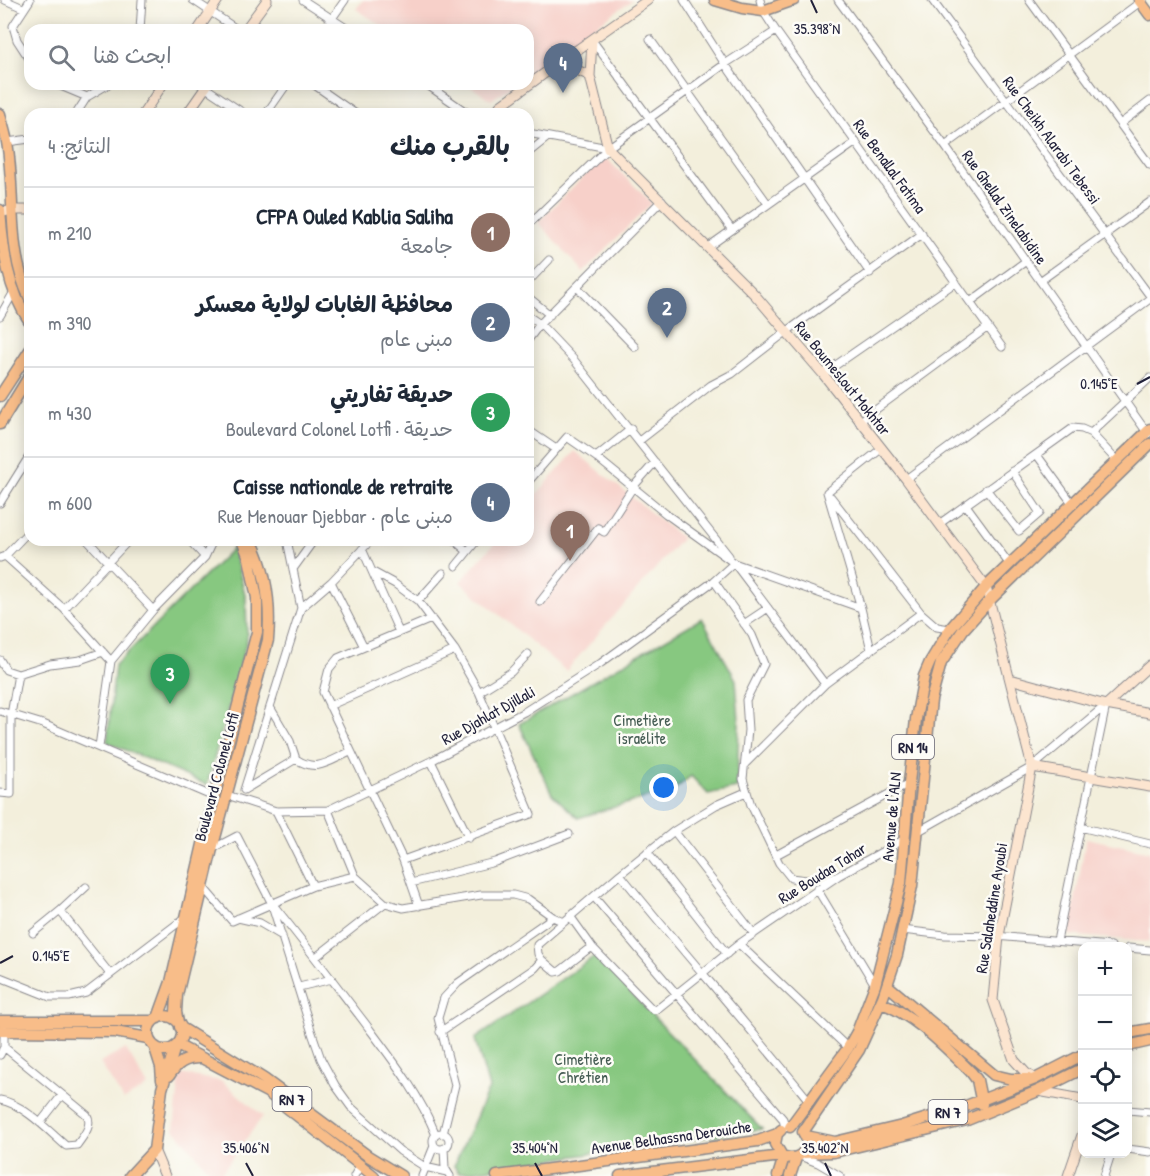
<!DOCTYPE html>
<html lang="ar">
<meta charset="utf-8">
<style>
:root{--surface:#fff;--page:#f6f6f7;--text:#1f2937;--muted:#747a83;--line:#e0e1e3;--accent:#d1495b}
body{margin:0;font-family:"Patrick Hand","Playpen Sans Arabic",sans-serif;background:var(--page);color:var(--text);direction:rtl}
.controls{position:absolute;right:18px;bottom:18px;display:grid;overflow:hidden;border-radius:12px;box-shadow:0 3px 15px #0003}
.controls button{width:54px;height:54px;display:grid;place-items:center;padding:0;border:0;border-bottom:2px solid var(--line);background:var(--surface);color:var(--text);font:30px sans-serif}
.you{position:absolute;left:664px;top:788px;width:21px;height:21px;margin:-15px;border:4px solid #fff;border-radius:50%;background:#1a73e8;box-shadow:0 0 0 9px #1a73e833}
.badge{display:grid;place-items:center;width:39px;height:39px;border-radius:50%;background:var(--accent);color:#fff;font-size:20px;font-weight:700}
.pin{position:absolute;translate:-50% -50px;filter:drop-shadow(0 2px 3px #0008)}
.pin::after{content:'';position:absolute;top:32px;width:21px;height:18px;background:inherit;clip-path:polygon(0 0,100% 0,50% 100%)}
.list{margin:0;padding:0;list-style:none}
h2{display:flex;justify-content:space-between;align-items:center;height:78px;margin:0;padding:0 24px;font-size:26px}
h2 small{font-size:20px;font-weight:400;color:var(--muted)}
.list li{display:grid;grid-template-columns:39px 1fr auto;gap:18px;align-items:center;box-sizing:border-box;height:90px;padding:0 24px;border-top:2px solid var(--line)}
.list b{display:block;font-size:22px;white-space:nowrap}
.list p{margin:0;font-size:20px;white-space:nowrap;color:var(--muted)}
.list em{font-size:20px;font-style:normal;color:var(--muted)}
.icon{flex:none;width:33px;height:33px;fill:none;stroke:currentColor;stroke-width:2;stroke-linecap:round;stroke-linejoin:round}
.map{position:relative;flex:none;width:1150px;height:1176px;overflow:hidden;direction:ltr}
.search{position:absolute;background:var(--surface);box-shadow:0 3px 15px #0003;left:24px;top:24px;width:510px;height:66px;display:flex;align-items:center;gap:15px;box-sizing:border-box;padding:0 21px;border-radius:18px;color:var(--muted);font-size:22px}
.panel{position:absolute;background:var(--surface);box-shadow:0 3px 15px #0003;left:24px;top:108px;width:510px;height:438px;border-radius:18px;direction:rtl}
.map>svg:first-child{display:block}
</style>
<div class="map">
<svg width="1150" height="1176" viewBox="0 0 1150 1176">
<rect width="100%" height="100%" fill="#fdfcf7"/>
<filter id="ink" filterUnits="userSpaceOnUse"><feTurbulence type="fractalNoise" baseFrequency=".0167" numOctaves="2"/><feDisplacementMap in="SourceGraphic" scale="12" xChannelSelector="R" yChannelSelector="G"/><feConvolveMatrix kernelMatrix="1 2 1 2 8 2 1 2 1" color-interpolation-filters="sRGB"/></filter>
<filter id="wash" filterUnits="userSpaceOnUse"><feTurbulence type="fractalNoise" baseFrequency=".008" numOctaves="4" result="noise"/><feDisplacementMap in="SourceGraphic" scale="24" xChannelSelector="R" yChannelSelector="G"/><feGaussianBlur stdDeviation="1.35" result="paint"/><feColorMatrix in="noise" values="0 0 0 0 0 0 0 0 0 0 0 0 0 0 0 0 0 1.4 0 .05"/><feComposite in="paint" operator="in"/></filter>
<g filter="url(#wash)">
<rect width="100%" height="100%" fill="#f3efdc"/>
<!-- built -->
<path fill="#f7d0c9" d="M 363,0 L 632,0 L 528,74 L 528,30 L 388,30 L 356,9 Z
M 467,84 L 514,84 L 491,100 Z
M 604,156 L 652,203 L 583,272 L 538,222 Z
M 575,451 L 682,538 L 566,671 L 460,582 L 497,540 L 528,540 L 528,504 Z
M 1086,838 L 1150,852 L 1150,942 L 1069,935 Z
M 126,1049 L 148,1086 L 124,1100 L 100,1063 Z
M 180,1074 L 222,1081 L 263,1116 L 219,1176 L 214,1176 L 174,1129 Z"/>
<!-- green -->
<path fill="#87c880" stroke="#54755e" stroke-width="1.5" d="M 233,548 L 246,598 L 247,640 L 207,785 L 107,742 L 115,665 Z
M 702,618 L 736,680 L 739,721 L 737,788 L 708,794 L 691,776 L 675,789 L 578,818 L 552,794 L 519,724 Z
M 595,956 L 762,1129 L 459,1173 L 454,1166 L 489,1088 L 475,1039 Z"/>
</g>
<g filter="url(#ink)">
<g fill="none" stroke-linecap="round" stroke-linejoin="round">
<!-- street casing -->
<g stroke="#8a888c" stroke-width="9">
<path id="street" d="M 5,0 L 23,8
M 30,0 L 13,26 L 17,40 L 30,60
M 193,0 L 238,30
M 303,0 L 349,30
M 684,0 L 725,64 L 870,273
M 760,0 L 763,11 L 776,31 L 1002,347
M 838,0 L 945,146 L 1148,434
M 932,0 L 1150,296
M 1029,0 L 1150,165
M 140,30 L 142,0
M 324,30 L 345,0
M 650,39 L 768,204
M 592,40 L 732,230
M 56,84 L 87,97
M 200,84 L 245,114
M 313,84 L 356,114
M 426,84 L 469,114
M 76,114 L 87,97 L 109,84
M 266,114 L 287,84
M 1120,124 L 1150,101
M 528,133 L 608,148
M 7,142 L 30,139
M 945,146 L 1143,0
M 528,153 L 548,137
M 528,225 L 608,148 L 725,64 L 776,31
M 708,247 L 856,142
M 1040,281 L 1150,202
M 528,282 L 549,260
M 577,287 L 635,347
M 528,297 L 550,315
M 970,302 L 1026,261
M 0,316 L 15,290
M 528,316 L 540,324 L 574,360 L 729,556
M 528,340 L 540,324 L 662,200
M 823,374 L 956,282
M 859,422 L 988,327
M 528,430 L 556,449
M 1091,433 L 1117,461
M 639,441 L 711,385 L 732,374 L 786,332 L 922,234
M 1037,455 L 1072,503
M 596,457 L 631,429
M 906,479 L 1150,299
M 528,482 L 567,437 L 596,457 L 666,514 L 734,563 L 825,684
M 986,489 L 1019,531 L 1040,513 L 1012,471
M 831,497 L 921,613
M 0,503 L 30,455
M 966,505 L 1010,565
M 939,524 L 1073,428 L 1082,429 L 1091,433 L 1150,378
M 87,540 L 153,610
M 189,540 L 205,557
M 287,540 L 301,608
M 454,540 L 467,551
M 362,549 L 399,632
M 5,556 L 64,609 L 111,661
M 0,558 L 5,556 L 30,530
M 734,563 L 861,608 L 827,492 L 881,449
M 456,566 L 477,540
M 293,569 L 314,540
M 373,572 L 395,584 L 418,601 L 455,650 L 479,692 L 531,814 L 403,860
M 714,581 L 752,635 L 764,664 L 746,700 L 748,730 L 743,779 L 751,805 L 779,863 L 791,878 L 815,881 L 836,877
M 331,582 L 364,647
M 418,601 L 443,573
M 540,602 L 598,528 L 604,532 L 633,487 L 655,462
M 861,608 L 871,650
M 64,609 L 129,540
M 744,624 L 768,608
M 0,660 L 6,670 L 18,674 L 50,664 L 80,660 L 103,652
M 479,692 L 511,672 L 528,654
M 329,706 L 455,650
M 270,707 L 290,741 L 296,759
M 0,711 L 43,724 L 214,797
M 99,747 L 111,661 L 153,610 L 205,557 L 213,540
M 431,761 L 469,838
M 746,763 L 825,684 L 921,613 L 937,627 L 950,629
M 244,790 L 301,608 L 331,582 L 371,540
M 244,790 L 296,759 C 317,773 329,761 350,752
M 0,793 L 11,794 L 11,715 L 18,674
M 227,795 L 276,811 L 328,810 L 431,761 L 524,712 L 601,663 L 714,581 L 734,563
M 328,810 L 355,876 L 385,903 L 403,908 L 481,895 L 513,895 L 528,899 L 553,917 L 564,922
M 276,811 L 313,886
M 1080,827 L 1150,844
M 674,831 L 754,934
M 917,832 L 1032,767 L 1106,705
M 212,849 L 237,836 L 271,902 L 312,1033 L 321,1059 L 335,1085 L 351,1107 L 400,1151 L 425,1167 L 447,1172
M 647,852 L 727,954
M 776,855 L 909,783
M 620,874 C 682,951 748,1025 810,1102
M 411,883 L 495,862 L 569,834
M 203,887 L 232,921 L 313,886 L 355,876
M 817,889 L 875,985
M 594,897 L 783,1119 L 785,1128
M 419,906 L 403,860 L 323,692 L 329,669 L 338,658 L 431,619
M 275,907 C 306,945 335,984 365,1023 C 392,1059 419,1093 436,1135
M 60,911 L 110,974
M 570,916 L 593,948
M 238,918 L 260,923 L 282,936
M 902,930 L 945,935 L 995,936 L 1111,946
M 33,933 L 60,911 L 86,887
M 1057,941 L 1106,705
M 739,944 L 848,1048
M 1128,948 L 1150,950
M 316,957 L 385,903
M 542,960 L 556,972 L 560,971 L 587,950 L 593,948 L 652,1009 L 656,1010 L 739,944 L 838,876 L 905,839
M 0,977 L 50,997 L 69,997 L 86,993 L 186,917
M 299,987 L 332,979
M 440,1032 L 535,968 L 542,960 L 538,954 L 537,945 L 620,874 L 674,831 L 716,805 L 746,792
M 0,1055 L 4,1047 L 4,1029
M 0,1100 C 22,1103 49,1131 66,1146 L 77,1145 C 83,1136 93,1126 87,1115 L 4,1047
M 1128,1110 L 1150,1112
M 40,1123 L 62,1095
M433 1141a8 8 0 1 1 16 0a8 8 0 1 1-16 0Z
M 443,1134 L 455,1085 L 438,1018 L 444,998 L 458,983 L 553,917
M 444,1148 L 445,1168 L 450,1176
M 1128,1149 L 1150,1152
M 800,1156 L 818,1163 L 840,1176
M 354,1176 L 360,1166
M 422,1176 L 434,1146
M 1104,1176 L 1111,1154"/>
</g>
<!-- secondary casing -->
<g stroke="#8a888c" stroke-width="11">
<path id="secondary" d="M 198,30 L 218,0
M 245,30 L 267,0
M 592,40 L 590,76 L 608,148 L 755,295 L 823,374 L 906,479 L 986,587 L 1032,767 L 999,936 L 993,1000 L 1014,1060 L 1026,1073 L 1035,1079
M 560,62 L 590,76
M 143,114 L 163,84
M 187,114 L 208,84
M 495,114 L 500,106 L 560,62 L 648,0
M 0,213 L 12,210 L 30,210
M 1010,679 L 1106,705 L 1150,713
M 1106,705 L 1150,665
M 1032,767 L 1150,787
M 1038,1091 L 1082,1099
M 154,1150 L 165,1176
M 1068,1176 L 1082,1135"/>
</g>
<!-- primary casing -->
<g stroke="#8a888c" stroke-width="13">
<path id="primary" d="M 715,0 L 742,8 L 763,11 L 794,0
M 1139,0 L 1150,15
M 0,114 C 2,123 5,132 7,142 C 16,194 6,250 30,299
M 0,210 C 3,250 7,289 30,322
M 0,396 L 30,350
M 0,424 L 30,375
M 887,985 L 994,1075 L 1011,1079 L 1028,1079
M 881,1003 C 914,1014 946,1048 971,1072 L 977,1080 L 982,1104
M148 1033a17 17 0 1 1 34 0a17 17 0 1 1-34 0Z
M 158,1018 L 171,982 L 214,797 L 257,632 L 257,598 L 249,558 L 242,540
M 0,1021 L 153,1021
M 178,1022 L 176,1012 L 177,995 L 212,849 L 268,640 C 271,605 267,572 251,540
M 180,1027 L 264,1079 L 368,1156 L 401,1176
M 0,1031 L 115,1032 L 148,1038
M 1128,1033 L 1150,1029
M 177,1045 L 267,1092 L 374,1176
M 1128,1046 L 1150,1041
M 155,1048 L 161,1067 L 162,1080
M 169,1076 C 177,1063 185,1058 200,1058
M 790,1127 L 848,1048 L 857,1032 L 875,985 L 901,883 L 909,783 L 916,719 L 924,676 L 930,662 L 950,629 L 986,587 L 1150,429
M 781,1130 L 777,1134 L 775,1144 L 782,1156
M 803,1132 L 859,1050 L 883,997 L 897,955 L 912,886 L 931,700 L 941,663 L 963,630 L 990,600 L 1150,444
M 806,1136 L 835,1142 L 902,1126 L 966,1106 L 1035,1079 L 1082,1055
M 804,1153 L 834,1152 L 967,1120 L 1038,1091 L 1082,1069
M 130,1176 L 154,1150 L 162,1089 L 175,1047
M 497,1176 L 758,1141 L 777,1134
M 620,1176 L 782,1156 C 799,1163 814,1148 803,1132
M 778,1176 L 784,1157
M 790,1176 L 796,1158"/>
</g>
<!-- street -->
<use href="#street" stroke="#fff" stroke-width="7"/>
<!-- secondary -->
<use href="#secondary" stroke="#fce5d0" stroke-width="9"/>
<!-- primary -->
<use href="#primary" stroke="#f8bd89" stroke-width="10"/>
</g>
</g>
<!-- ticks -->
<path fill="none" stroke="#22223b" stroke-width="2" d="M 811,0 L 817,13M 1137,384 L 1150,377M 0,963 L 13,956M 246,1163 L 253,1176M 535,1163 L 542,1176M 825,1163 L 831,1176"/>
<g text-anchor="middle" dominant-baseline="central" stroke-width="5" stroke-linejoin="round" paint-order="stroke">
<!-- shield labels -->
<g fill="#fdfcf7" stroke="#646373" stroke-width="1.5">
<rect x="892" y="735" width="42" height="24" rx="4.5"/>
<rect x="272.5" y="1087" width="39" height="24" rx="4.5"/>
<rect x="928.5" y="1100" width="39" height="24" rx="4.5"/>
</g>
<g font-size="15" font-weight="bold" fill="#22223b">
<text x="913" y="747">RN 14</text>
<text x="292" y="1099">RN 7</text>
<text x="948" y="1112">RN 7</text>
</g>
<!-- street labels -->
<g font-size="16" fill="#22223b" stroke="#fdfcf7">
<text transform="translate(1052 140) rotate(54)">Rue Cheikh Alarabi Tebessi</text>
<text transform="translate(890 166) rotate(54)">Rue Benallal Fatima</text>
<text transform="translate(1005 207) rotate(55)">Rue Ghellal Zinelabidine</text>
<text transform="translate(843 378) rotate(51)">Rue Boumeslout Mokhtar</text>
<text transform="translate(488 715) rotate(-29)">Rue Djahlat Djillali</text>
<text transform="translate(216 777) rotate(-75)">Boulevard Colonel Lotfi</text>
<text transform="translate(891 817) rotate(-85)">Avenue de l'ALN</text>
<text transform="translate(822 873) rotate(-32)">Rue Boudaa Tahar</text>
<text transform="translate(991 908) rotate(-81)">Rue Salaheddine Ayoubi</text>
<text transform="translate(671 1137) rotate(-8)">Avenue Belhassna Derouiche</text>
</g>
<!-- park labels -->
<g font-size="16" fill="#455c53" stroke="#fdfcf7">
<text x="642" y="720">Cimetière<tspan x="642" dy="18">israélite</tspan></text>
<text x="583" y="1059">Cimetière<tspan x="583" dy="18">Chrétien</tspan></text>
</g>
</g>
<g font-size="15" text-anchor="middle" fill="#22223b" stroke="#fdfcf7" stroke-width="5" stroke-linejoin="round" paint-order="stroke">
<text x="817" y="34">35.398°N</text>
<text x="1099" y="389">0.145°E</text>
<text x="51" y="961">0.145°E</text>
<text x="246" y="1153">35.406°N</text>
<text x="535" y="1153">35.404°N</text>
<text x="825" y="1153">35.402°N</text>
</g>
</svg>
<div class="controls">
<button>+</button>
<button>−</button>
<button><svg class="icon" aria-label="locate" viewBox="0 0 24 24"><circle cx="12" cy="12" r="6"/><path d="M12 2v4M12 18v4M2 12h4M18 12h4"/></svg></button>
<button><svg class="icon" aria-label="layers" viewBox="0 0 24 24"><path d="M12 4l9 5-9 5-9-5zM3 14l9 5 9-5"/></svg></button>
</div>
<div class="you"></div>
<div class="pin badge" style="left:570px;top:561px;background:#8d6e63">1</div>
<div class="pin badge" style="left:667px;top:338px;background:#5c6f8a">2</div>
<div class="pin badge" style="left:170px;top:704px;background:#2e9e5b">3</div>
<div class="pin badge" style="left:563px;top:93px;background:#5c6f8a">4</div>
<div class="search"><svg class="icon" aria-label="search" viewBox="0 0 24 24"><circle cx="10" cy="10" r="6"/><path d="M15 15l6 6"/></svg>ابحث هنا</div>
<section class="panel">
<h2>بالقرب منك<small>النتائج: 4</small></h2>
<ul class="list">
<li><span class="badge" style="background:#8d6e63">1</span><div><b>CFPA Ouled Kablia Saliha</b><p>جامعة</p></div><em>210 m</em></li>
<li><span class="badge" style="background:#5c6f8a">2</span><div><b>محافظة الغابات لولاية معسكر</b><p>مبنى عام</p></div><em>390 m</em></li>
<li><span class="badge" style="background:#2e9e5b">3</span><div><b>حديقة تفاريتي</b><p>حديقة · Boulevard Colonel Lotfi</p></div><em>430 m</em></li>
<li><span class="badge" style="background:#5c6f8a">4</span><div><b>Caisse nationale de retraite</b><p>مبنى عام · Rue Menouar Djebbar</p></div><em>600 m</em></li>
</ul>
</section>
</div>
